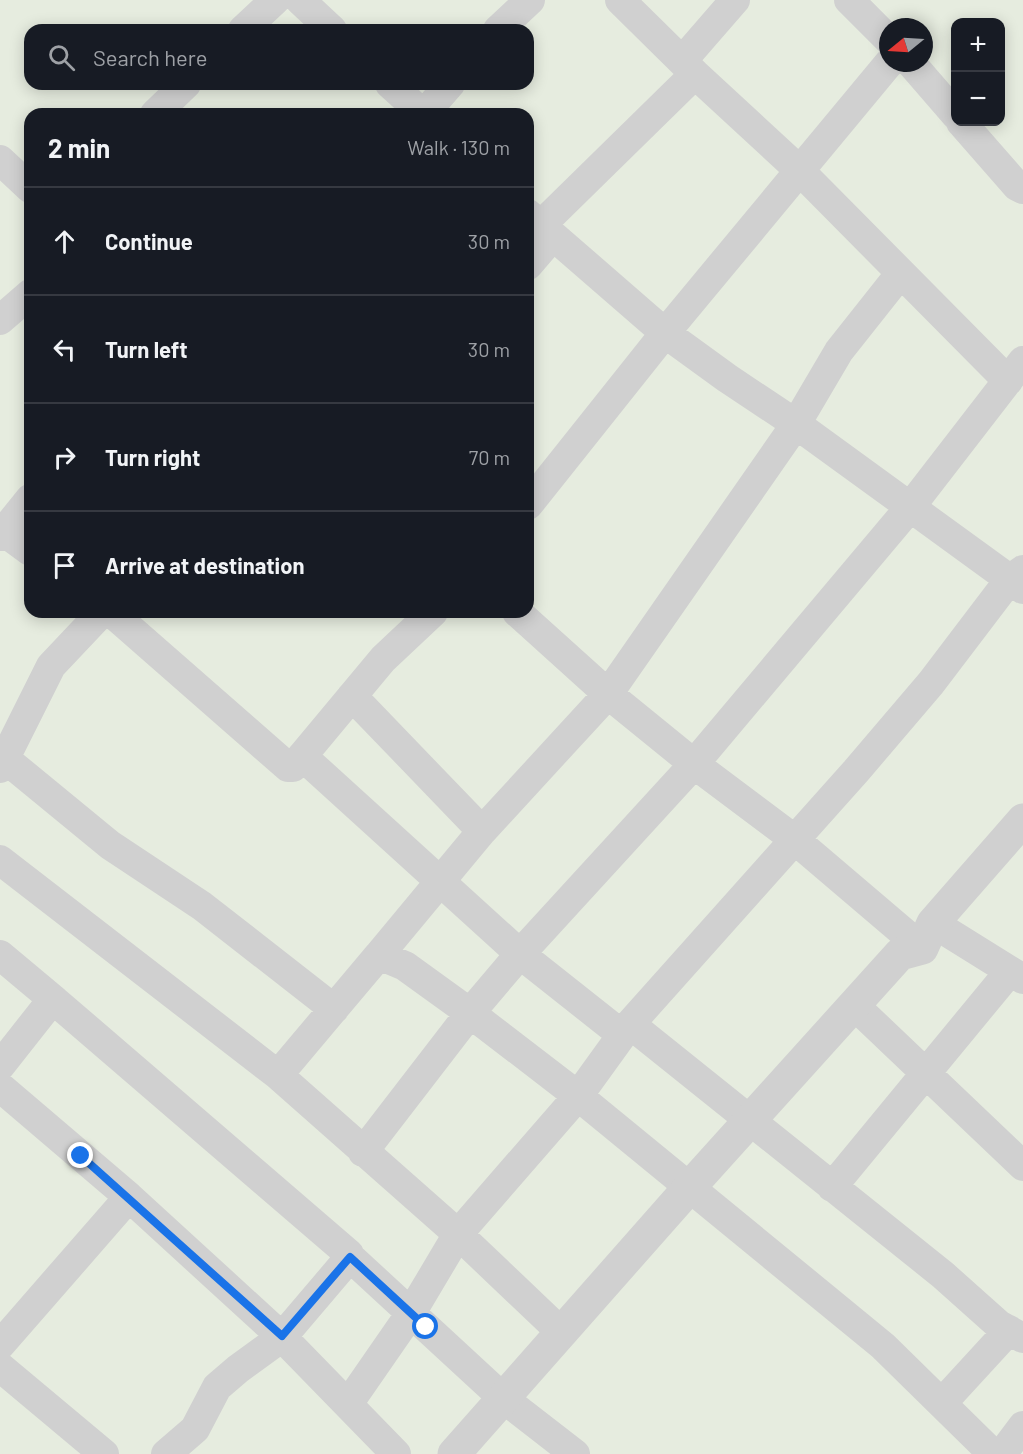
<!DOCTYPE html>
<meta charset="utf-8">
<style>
:root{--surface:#171b24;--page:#242831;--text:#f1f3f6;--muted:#9ea1a6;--line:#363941}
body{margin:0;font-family:Barlow,sans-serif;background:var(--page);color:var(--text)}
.controls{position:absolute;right:18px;top:18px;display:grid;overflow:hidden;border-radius:12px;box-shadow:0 3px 15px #0003}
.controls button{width:54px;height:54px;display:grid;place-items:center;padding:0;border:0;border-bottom:2px solid var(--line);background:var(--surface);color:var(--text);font:30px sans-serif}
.compass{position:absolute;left:879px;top:18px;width:54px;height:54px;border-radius:50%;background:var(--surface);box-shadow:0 3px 15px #0003;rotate:252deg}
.stop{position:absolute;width:18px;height:18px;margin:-14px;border:4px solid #1a73e8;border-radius:50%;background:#fff}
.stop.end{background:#1a73e8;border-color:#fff;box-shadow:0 2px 6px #0008}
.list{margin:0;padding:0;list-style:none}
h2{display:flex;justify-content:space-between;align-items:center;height:78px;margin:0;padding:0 24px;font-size:26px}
h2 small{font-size:20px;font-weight:400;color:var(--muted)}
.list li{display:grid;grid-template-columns:39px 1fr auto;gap:18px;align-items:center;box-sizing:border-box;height:108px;padding:0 24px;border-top:2px solid var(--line)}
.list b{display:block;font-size:22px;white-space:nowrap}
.list em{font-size:20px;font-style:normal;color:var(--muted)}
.icon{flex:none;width:33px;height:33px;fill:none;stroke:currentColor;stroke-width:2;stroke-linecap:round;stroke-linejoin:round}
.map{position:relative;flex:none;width:1023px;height:1454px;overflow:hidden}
.search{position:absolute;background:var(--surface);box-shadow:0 3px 15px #0003;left:24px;top:24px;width:510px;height:66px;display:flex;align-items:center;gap:15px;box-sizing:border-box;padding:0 21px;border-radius:18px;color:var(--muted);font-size:22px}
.panel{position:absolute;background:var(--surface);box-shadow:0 3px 15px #0003;left:24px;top:108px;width:510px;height:510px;border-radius:18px}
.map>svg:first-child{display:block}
</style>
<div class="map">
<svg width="1023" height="1454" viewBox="0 0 1023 1454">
<rect width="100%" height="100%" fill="#fff"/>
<!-- green -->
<path fill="#e6ecdf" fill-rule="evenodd" d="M 0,0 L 1023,0 L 1023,1454 L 0,1454 ZM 956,22 L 1000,22 L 1000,122 L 956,122 ZM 888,27 L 924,27 L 924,63 L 888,63 ZM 30,30 L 528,30 L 528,84 L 30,84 ZM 30,114 L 528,114 L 528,612 L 30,612 Z"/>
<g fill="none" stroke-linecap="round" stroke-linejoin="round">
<!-- minor -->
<path stroke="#d0d0d0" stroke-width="30" d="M 300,0 L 332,30
M 620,0 L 695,74 L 799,170 L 1008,381
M 849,0 L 888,39
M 243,30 L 275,0
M 498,30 L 530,0
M 682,61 L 735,0
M 911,63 L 956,115
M 390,84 L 423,114
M 155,114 L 186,84
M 424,114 L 450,84
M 961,122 L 1017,186 L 1023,189
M 0,160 L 30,188
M 528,214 L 665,333 L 727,378 L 796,424 L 1023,589
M 540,226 L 695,74
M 528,265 L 552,237
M 0,320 L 30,294
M 528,505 L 665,333 L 889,63
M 0,529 L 30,551
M 0,536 L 30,499
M 111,612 L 288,767 L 293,767 L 383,659 L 433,612
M 517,612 L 608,694 L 694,764 L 794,839 L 922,948
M 352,696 L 482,831
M 302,756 L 520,954 L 621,1034
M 4,758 L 110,845 L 202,906 L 334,1009
M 0,768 L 51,666 L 102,612
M 0,860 L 278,1075
M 933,923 L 1023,979
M 0,955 L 55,1001
M 379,955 L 482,831 L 608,694 L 796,424 L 839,351 L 900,274
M 855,1006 L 1023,1166
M 630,1024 L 943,1275 L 999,1325 L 1023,1338
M 0,1066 L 52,1000 L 55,1001 L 349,1254 L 350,1257 L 282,1337 L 238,1369 L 217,1387 L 195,1429 L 166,1454
M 0,1087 L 129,1197 L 282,1337 L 396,1454
M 363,1152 L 470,1013 L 520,954 L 694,764 L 911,506 L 1023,361
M 832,1187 L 1010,971
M 350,1257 L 504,1399 L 575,1454
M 562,1333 L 458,1234 L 278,1075 L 379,955 L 405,966 L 470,1013 L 578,1096 L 883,1346 L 993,1454
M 0,1345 L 129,1197
M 0,1367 L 104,1454
M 942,1403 L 1009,1330
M 348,1404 L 411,1313 L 458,1234 L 578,1096 L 630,1024 L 856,771 L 931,683 L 1010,579 L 1023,570
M 1002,1454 L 1023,1426"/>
<!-- tertiary -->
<path stroke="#d0d0d0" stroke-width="33" d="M 454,1454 L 688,1189 L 900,954 L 922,948 L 933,923 L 1023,820"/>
</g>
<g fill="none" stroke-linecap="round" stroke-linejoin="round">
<!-- route -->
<path stroke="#1a73e8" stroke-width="8" d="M 81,1156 L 282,1336 L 350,1257 L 426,1327"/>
</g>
</svg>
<div class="controls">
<button>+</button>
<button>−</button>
</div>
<svg class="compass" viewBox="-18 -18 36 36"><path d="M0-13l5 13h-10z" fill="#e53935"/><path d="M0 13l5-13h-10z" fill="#9ea1a6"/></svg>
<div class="stop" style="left:426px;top:1327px"></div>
<div class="stop end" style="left:81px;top:1156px"></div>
<div class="search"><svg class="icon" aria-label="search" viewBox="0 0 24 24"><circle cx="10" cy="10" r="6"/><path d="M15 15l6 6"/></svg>Search here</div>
<section class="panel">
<h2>2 min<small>Walk · 130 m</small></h2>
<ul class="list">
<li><svg class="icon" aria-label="ahead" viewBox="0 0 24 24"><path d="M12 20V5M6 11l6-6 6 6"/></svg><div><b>Continue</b></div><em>30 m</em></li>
<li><svg class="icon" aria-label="left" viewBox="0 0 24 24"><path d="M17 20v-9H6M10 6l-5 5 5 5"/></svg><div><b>Turn left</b></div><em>30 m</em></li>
<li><svg class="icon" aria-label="right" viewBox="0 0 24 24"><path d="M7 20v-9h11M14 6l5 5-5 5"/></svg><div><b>Turn right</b></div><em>70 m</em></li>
<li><svg class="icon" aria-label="arrive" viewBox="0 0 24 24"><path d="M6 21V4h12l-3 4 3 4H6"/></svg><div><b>Arrive at destination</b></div></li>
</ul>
</section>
</div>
